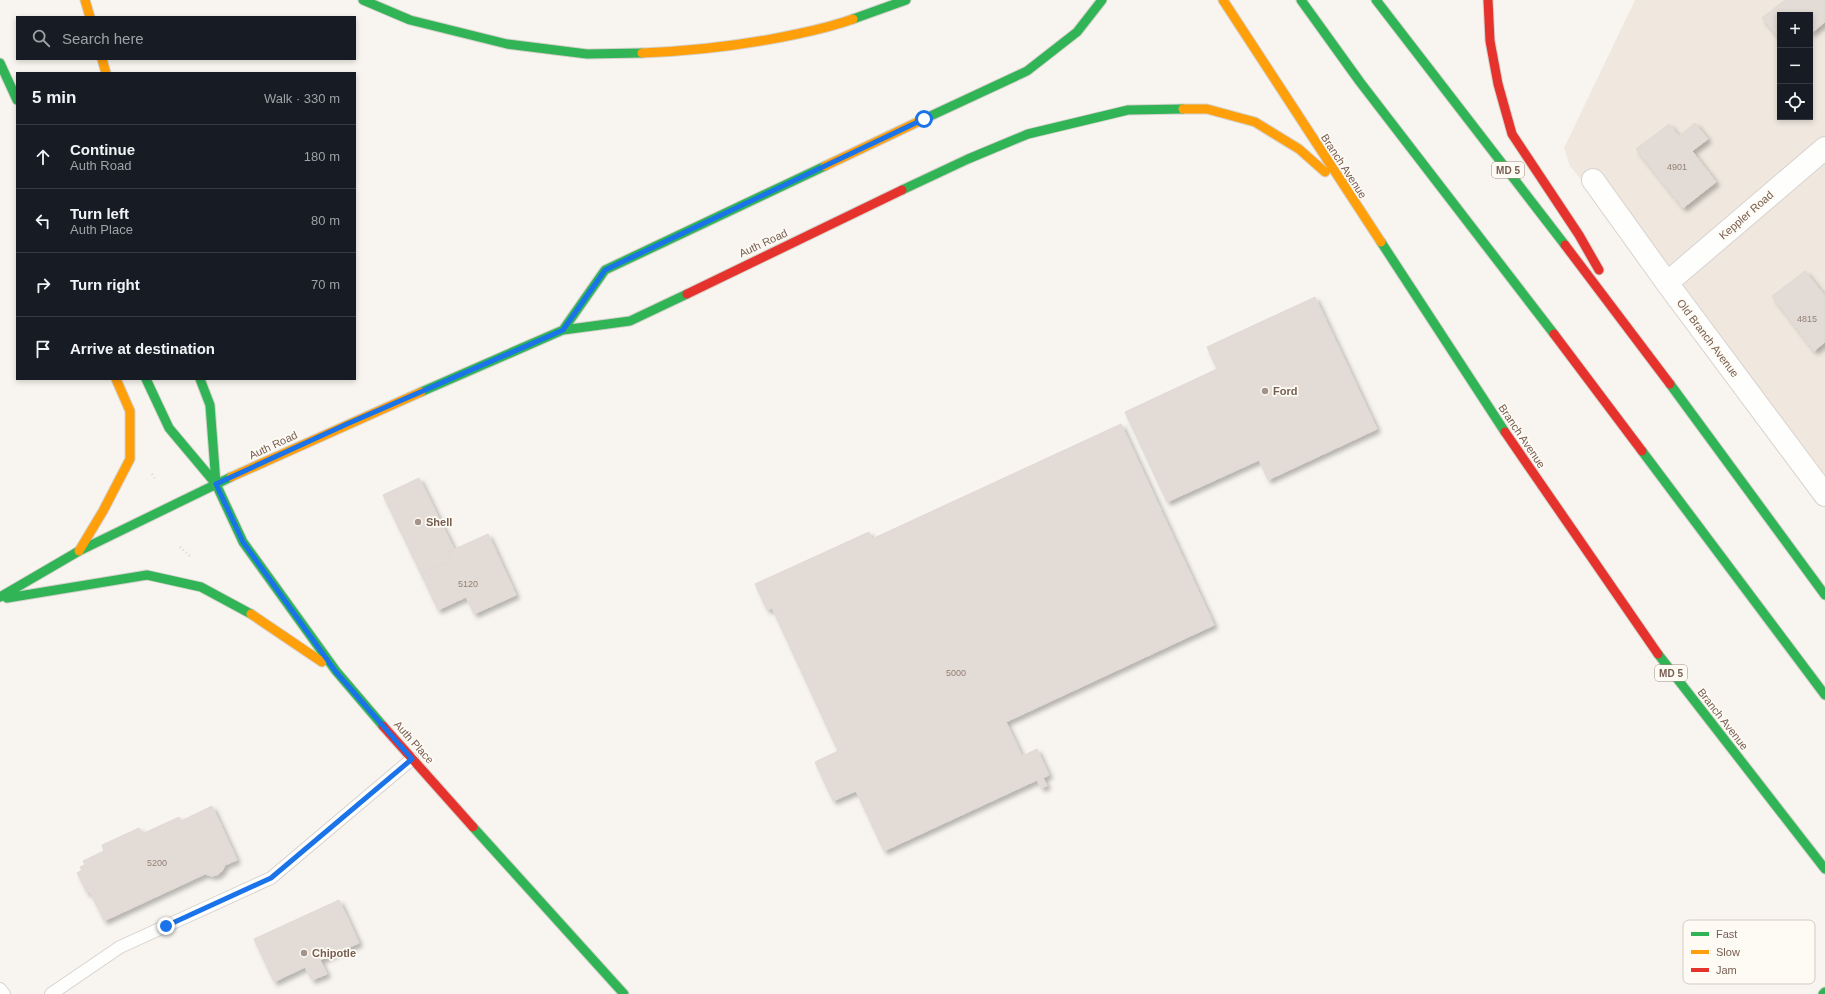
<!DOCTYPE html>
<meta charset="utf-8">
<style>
:root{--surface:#171b24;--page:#242831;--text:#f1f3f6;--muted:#9ea1a6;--line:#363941}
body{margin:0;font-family:Arial,sans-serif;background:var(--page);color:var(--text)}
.controls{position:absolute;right:12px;top:12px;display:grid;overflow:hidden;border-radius:0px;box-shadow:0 2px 6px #0003}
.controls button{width:36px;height:36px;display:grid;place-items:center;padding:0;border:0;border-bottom:1px solid var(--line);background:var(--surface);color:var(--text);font:20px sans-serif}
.stop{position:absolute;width:12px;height:12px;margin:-9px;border:3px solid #1a73e8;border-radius:50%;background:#fff}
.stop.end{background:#1a73e8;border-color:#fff;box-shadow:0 1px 4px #0008}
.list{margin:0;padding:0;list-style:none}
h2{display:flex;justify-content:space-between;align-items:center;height:52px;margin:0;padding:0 16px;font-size:17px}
h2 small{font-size:13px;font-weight:400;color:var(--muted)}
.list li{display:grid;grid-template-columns:26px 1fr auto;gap:12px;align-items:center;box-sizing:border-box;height:64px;padding:0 16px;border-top:1px solid var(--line)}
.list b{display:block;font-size:15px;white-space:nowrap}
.list p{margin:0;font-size:13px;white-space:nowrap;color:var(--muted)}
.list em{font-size:13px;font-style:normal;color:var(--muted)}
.icon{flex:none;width:22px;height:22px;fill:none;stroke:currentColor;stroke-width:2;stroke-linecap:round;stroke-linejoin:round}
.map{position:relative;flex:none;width:1825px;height:994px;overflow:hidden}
.search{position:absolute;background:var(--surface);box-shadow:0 2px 6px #0003;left:16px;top:16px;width:340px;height:44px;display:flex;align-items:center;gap:10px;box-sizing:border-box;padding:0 14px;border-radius:0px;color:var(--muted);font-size:15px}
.panel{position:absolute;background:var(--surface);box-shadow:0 2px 6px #0003;left:16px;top:72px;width:340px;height:308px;border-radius:0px}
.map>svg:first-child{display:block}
</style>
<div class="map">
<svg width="1825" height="994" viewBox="0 0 1825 994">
<defs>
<filter id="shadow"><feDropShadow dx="3.5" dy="3.5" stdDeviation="2" flood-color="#0004"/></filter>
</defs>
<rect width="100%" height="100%" fill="#f8f5f0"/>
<!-- residential -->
<path fill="#f0e8df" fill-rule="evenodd" d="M 1635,0 L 1825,0 L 1825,484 L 1570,166 L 1564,148 ZM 1780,15 L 1810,15 L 1810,117 L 1780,117 Z"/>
<!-- building -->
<path fill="#e3dbd5" stroke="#e1d9d2" filter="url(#shadow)" d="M 1785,0 L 1825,0 L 1825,22 L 1810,34 L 1810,15 L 1780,15 L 1780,39 L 1762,18 Z
M 1695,123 L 1708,139 L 1692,151 L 1716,182 L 1683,208 L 1636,149 L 1669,124 L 1679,136 Z
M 1805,271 L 1825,296 L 1825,342 L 1814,351 L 1772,296 Z
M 1315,297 L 1377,429 L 1268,480 L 1259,460 L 1167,502 L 1125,412 L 1217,369 L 1207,347 Z
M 1121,424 L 1214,625 L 1006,722 L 1022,756 L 1037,749 L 1049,775 L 1043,778 L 1047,786 L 1041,788 L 1037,780 L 884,851 L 856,791 L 833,801 L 815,762 L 838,751 L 772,608 L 767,610 L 755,584 L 869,532 L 872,539 Z
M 419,478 L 454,549 L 448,552 L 451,560 L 421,574 L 383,495 Z
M 488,534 L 516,595 L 474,614 L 466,597 L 438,610 L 421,574 L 451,560 L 448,552 Z
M 212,806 L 237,860 L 225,865 L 222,871 L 217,875 L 212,876 L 205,874 L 104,921 L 90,892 L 87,893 L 77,873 L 82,870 L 80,867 L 85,865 L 83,861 L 104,851 L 102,845 L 139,828 L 142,834 L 179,817 L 181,821 Z
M 339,900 L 359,943 L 320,960 L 327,974 L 312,980 L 305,967 L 274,982 L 254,939 Z"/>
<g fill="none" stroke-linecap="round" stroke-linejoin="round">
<!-- lane casing -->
<g stroke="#d8d2ce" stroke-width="14">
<path id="lane" d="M 0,989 L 4,994
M 51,994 L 120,947 L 271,878 L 412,759"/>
</g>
<!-- street casing -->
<g stroke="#d8d2ce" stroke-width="24">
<path id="street" d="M 1593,180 L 1667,283 L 1825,495
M 1667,283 L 1825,148"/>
</g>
<!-- fast casing -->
<g stroke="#d6d1cb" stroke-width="11">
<path id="fast" d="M 363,0 L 410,20 L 507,44 L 587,54 L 642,53
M 1301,0 L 1360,82 L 1554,334
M 1376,0 L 1565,245
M 853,19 L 906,0
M 0,63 L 17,100
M 924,119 L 1027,71 L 1077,32 L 1102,0
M 968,159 L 1028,134 L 1128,110 L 1183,109
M 902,190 L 968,159
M 1381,242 L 1505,432
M 563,330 L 605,270 L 825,166
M 146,379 L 169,428 L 216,484
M 200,379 L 210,405 L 216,484
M 1670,384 L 1825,595
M 421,392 L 563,330 L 630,321 L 687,294
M 1642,451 L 1825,695
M 216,484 L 243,542 L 336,671 L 383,726
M 0,597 L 79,551 L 231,477
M 7,598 L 147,575 L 201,587 L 251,614
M 1658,654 L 1825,869
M 473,827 L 624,994
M 1823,994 L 1825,992"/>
</g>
<!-- slow casing -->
<g stroke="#d6d1cb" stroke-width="11">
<path id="slow" d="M 85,0 L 90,17
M 1223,0 L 1381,242
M 642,53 C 694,51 746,45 797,34 C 816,30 834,26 853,19
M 102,59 L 106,73
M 1183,109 L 1207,109 L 1255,122 L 1299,149 L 1325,172
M 825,166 L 924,119
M 231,477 L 421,392
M 79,551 L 103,511 L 130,459 L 130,411 L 116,379
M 251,614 L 322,662"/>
</g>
<!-- jam casing -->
<g stroke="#d6d1cb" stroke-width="11">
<path id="jam" d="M 1488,0 L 1490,41 L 1498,84 L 1512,134 L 1579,235 L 1599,270
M 1565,245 L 1670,384
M 687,294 L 902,190
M 1554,334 L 1642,451
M 1505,432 L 1658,654
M 383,726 L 473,827"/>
</g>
<!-- path -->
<path stroke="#dad5d1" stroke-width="2.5" stroke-dasharray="1 3" stroke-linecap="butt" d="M 152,474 L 156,480
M 180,547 L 190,556"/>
<!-- lane -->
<use href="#lane" stroke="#fefefd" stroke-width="12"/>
<!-- street -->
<use href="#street" stroke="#fefefd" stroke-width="22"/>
<!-- fast -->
<use href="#fast" stroke="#30b455" stroke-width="9"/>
<!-- slow -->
<use href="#slow" stroke="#ff9f0a" stroke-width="9"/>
<!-- jam -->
<use href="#jam" stroke="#e5322d" stroke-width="9"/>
</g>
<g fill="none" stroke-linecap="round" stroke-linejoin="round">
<!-- route -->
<path stroke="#1a73e8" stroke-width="5" d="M 166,926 L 271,878 L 412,759 L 336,672 L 243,542 L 216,484 L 347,424 L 563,330 L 605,270 L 924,119"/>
</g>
<!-- markers -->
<g fill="#a49389" stroke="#fefaf4" stroke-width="1.5">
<circle cx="1265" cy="391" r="4"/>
<circle cx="418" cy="522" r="4"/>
<circle cx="304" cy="953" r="4"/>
</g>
<g text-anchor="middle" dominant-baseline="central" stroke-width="3.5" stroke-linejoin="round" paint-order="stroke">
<!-- number labels -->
<g font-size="9" fill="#948075">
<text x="1677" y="167">4901</text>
<text x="1807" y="319">4815</text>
<text x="468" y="584">5120</text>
<text x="956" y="673">5000</text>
<text x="157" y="863">5200</text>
</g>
<!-- shield labels -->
<g fill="#fefaf4" stroke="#9f8d82" stroke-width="1">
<rect x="1492" y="162" width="32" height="16" rx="3"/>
<rect x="1655" y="665" width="32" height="16" rx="3"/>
</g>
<g font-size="10" font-weight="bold" fill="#765e51">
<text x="1508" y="170">MD 5</text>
<text x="1671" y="673">MD 5</text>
</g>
<!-- street labels -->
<g font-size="11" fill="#765e51" stroke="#fefaf4">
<text transform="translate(1344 166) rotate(57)">Branch Avenue</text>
<text transform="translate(1746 215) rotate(-41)">Keppler Road</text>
<text transform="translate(763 243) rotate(-25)">Auth Road</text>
<text transform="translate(1708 338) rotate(53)">Old Branch Avenue</text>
<text transform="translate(1522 436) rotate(56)">Branch Avenue</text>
<text transform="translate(273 445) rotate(-25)">Auth Road</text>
<text transform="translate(1723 719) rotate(52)">Branch Avenue</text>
<text transform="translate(414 742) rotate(48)">Auth Place</text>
</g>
<!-- poi labels -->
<g font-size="11" font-weight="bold" fill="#765e51" stroke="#fefaf4" text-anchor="start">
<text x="1273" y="391">Ford</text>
<text x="426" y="522">Shell</text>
<text x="312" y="953">Chipotle</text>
</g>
</g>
<!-- legend -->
<rect x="1683" y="920" width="132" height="64" rx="6" fill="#fefaf4" stroke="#d5cbc3" stroke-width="1"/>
<rect x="1691" y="932" width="18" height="4" fill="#30b455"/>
<rect x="1691" y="950" width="18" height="4" fill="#ff9f0a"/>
<rect x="1691" y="968" width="18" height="4" fill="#e5322d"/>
<g font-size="11" fill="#765e51">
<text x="1716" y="938">Fast</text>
<text x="1716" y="956">Slow</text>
<text x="1716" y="974">Jam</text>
</g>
</svg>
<div class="controls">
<button>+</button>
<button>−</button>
<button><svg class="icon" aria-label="locate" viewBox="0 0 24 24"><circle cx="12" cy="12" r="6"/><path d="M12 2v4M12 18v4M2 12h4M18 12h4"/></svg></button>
</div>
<div class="stop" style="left:924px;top:119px"></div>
<div class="stop end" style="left:166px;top:926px"></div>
<div class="search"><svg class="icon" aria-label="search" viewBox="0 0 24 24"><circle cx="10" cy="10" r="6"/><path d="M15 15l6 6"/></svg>Search here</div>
<section class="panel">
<h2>5 min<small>Walk · 330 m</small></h2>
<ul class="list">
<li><svg class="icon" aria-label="ahead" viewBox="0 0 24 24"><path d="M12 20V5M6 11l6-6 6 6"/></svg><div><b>Continue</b><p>Auth Road</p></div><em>180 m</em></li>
<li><svg class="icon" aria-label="left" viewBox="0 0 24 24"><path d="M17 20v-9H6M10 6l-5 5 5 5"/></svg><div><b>Turn left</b><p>Auth Place</p></div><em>80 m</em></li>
<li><svg class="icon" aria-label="right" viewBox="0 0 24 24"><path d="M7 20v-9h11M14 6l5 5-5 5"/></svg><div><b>Turn right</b></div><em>70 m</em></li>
<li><svg class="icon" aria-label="arrive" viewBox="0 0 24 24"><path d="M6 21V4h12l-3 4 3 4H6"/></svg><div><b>Arrive at destination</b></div></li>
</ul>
</section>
</div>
